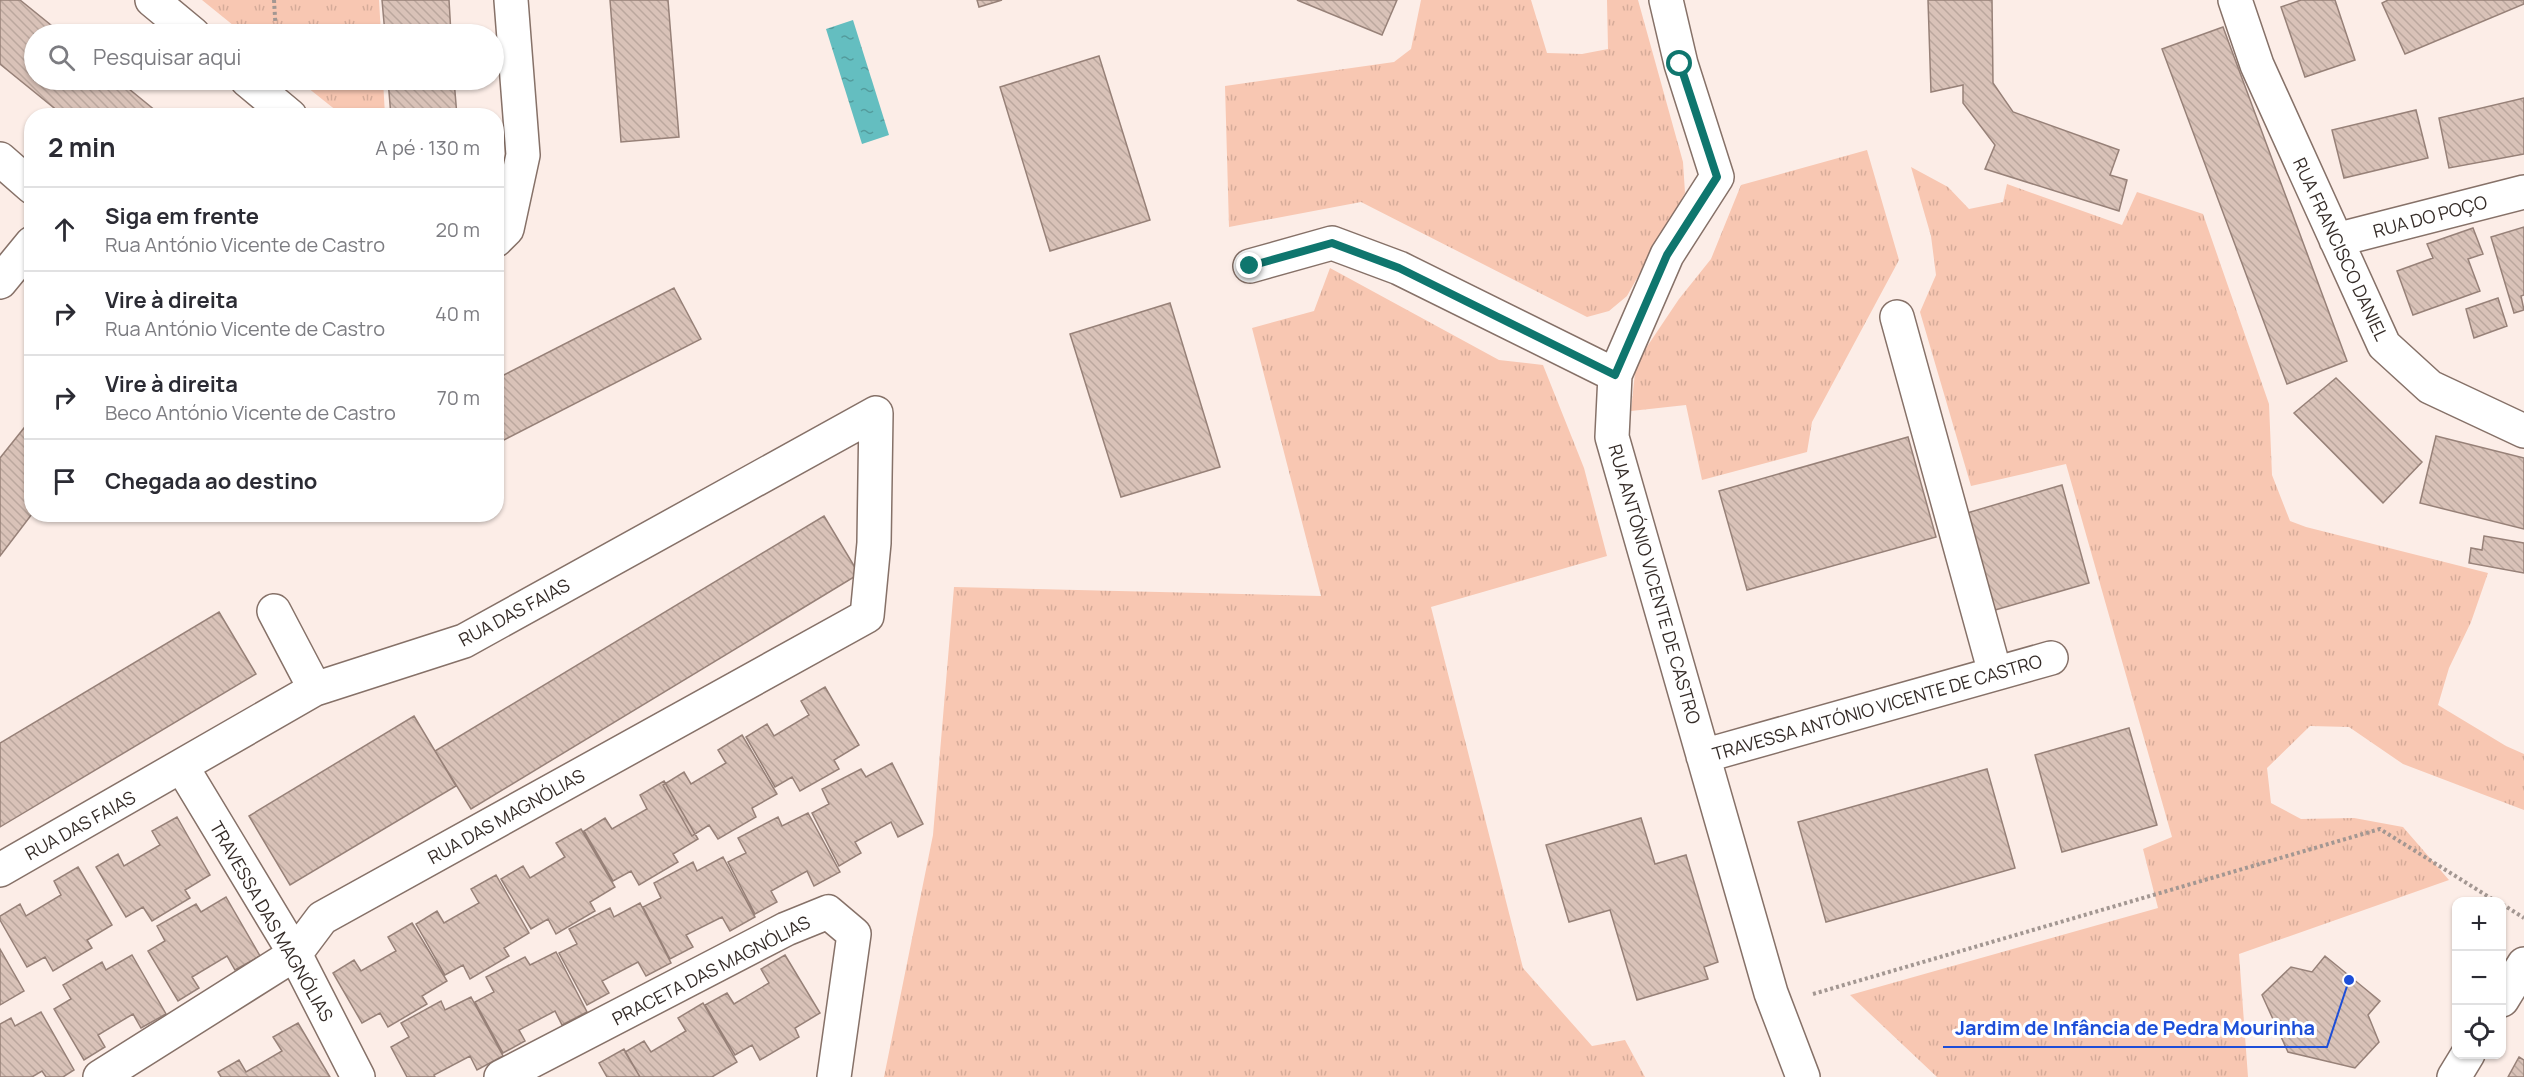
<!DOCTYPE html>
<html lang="pt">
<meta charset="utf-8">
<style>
:root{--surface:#fff;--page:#f2f2f3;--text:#2b2b33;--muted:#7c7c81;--line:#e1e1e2}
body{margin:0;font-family:Manrope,sans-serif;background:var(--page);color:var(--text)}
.controls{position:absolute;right:18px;bottom:18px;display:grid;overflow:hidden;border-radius:12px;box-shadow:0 2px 4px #0004}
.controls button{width:54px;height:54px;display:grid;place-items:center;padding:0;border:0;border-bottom:2px solid var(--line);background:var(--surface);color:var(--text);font:30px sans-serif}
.stop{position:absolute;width:18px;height:18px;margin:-14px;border:4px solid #0f766e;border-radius:50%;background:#fff}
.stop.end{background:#0f766e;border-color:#fff;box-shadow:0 2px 6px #0008}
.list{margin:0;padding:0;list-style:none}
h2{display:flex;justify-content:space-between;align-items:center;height:78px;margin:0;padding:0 24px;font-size:26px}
h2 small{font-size:20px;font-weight:400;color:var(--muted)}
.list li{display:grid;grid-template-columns:39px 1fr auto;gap:18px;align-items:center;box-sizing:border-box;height:84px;padding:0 24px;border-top:2px solid var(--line)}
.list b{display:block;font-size:22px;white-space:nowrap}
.list p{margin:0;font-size:20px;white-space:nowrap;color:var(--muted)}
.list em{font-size:20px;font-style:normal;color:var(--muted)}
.icon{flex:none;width:33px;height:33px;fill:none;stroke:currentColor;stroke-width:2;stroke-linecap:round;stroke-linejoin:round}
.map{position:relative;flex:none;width:2524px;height:1077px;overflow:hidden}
.search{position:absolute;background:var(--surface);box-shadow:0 2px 4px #0004;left:24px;top:24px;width:480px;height:66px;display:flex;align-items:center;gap:15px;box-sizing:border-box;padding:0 21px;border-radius:33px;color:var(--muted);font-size:22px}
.panel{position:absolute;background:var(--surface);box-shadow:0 2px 4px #0004;left:24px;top:108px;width:480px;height:414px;border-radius:24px}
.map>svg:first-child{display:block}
</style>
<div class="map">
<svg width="2524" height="1077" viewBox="0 0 2524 1077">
<defs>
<pattern id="grass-tufts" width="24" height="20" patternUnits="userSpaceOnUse" patternTransform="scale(1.5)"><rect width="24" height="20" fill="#f8c7b2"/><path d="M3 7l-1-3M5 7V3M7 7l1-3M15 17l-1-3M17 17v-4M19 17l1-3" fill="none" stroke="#d5ab99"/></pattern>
<pattern id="water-ripples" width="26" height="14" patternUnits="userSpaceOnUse" patternTransform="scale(1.5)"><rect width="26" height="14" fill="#64bec0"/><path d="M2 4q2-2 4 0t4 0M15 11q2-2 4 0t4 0" fill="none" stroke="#539b9c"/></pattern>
<pattern id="building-back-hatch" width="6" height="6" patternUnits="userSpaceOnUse" patternTransform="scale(1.5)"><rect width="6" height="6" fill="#d9c2b8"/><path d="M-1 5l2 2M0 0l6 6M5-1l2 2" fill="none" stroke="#bba79e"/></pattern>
</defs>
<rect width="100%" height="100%" fill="#fcede7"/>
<!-- grass -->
<path fill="url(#grass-tufts)" d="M 202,0 L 379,0 L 381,34 L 244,34 Z
M 1421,0 L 1531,0 L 1547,53 L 1582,54 L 1608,49 L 1607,0 L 1638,0 L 1683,162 L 1685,193 L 1627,296 L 1609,311 L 1587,317 L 1361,202 L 1229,227 L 1225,86 L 1394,62 L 1411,49 Z
M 298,80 L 383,80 L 385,115 L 342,115 Z
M 1867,150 L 1899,260 L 1812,422 L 1807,452 L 1702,480 L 1686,405 L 1631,411 L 1636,363 L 1679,299 L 1711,259 L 1741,185 Z
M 1911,167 L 1948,187 L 1969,209 L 2003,202 L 2007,184 L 2122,225 L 2137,192 L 2203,214 L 2269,404 L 2272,475 L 2290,521 L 2306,527 L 2488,573 L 2471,622 L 2449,668 L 2438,705 L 2506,746 L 2524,754 L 2524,810 L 2403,764 L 2349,727 L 2310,726 L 2267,768 L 2271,803 L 2301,819 L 2354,818 L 2403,827 L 2449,880 L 2239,954 L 2248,1077 L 1937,1077 L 1850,995 L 2158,908 L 2143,849 L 2172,837 L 2066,464 L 1971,486 L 1920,312 L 1936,275 L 1931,236 Z
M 1330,268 L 1499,360 L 1543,365 L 1584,468 L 1607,556 L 1431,607 L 1523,968 L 1592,1046 L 1625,1040 L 1645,1077 L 884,1077 L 933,835 L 954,587 L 1321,596 L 1252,328 L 1314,311 Z"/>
<!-- water -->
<path fill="url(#water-ripples)" d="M 853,20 L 889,135 L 862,144 L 826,29 Z"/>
<!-- building -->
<path fill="url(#building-back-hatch)" stroke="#978178" stroke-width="1.5" d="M 0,0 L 20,0 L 62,34 L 34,34 L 34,80 L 118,80 L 162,116 L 64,116 L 0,64 Z
M 382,0 L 449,0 L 451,34 L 385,34 Z
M 610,0 L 668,0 L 679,137 L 621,142 Z
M 977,0 L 1002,0 L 979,7 Z
M 1297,0 L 1397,0 L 1382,35 Z
M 1928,0 L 1992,0 L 1993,83 L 2013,112 L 2119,150 L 2110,175 L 2127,180 L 2119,211 L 1985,169 L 1995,145 L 1963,103 L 1963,85 L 1931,92 Z
M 2301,0 L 2335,0 L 2355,60 L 2305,77 L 2281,7 Z
M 2388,0 L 2524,0 L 2524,4 L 2405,54 L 2382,3 Z
M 2223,27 L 2347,361 L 2287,384 L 2162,49 Z
M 1099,56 L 1150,220 L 1050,251 L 1000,87 Z
M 388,80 L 454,80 L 457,116 L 391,116 Z
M 2524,98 L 2524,154 L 2449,168 L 2439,118 Z
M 2416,110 L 2428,158 L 2344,178 L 2332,130 Z
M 2524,227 L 2524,295 L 2521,296 L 2524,310 L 2514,313 L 2491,237 Z
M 2473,228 L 2483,254 L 2468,259 L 2480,291 L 2413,315 L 2397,271 L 2433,258 L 2427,244 Z
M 674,288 L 701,339 L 496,444 L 496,379 Z
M 2498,298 L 2507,326 L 2474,338 L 2466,309 Z
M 1170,303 L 1220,467 L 1121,497 L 1070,334 Z
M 2336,378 L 2422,462 L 2383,503 L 2294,413 Z
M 32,418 L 32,514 L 0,556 L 0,458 Z
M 2436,436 L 2524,458 L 2524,529 L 2420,503 Z
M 1908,437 L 1936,537 L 1747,590 L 1719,491 Z
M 2062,485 L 2089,583 L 1995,610 L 1967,513 Z
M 824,516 L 859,574 L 471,809 L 435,751 Z
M 2484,536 L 2524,543 L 2524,573 L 2469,563 L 2471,548 L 2482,550 Z
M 219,612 L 256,674 L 0,827 L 0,743 Z
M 825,687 L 859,745 L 834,760 L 839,769 L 800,791 L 792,777 L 775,787 L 746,737 L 767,724 L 774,736 L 809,715 L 801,701 Z
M 414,716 L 456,786 L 290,885 L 249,816 Z
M 2129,728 L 2157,825 L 2062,852 L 2035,755 Z
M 742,735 L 777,794 L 752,808 L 756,817 L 718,839 L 709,825 L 692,836 L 663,785 L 684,772 L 691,784 L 726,763 L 718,750 Z
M 892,763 L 923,824 L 898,837 L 891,822 L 855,842 L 861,853 L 839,866 L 812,813 L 829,804 L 822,789 L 861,769 L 866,777 Z
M 1987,769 L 2015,868 L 1826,922 L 1798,822 Z
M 664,781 L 698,839 L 673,854 L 678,862 L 639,885 L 631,871 L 613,881 L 584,831 L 605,818 L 612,829 L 647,809 L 640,795 Z
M 808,813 L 840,872 L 814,886 L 807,871 L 771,891 L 777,902 L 755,914 L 728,862 L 746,853 L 738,838 L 778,817 L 782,826 Z
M 177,817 L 210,875 L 185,890 L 190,898 L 152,921 L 143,907 L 126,917 L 96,867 L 118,854 L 124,866 L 160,845 L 152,831 Z
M 1641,818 L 1655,864 L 1686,855 L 1718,962 L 1704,967 L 1708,979 L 1637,1000 L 1610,910 L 1569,922 L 1546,845 Z
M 581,829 L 615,887 L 590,902 L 595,911 L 556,934 L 548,919 L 531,929 L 501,879 L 523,866 L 530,878 L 565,857 L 556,843 Z
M 723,857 L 755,917 L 730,931 L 722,917 L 686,935 L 693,947 L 670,959 L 643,907 L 661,898 L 654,883 L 693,862 L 697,871 Z
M 78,867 L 112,925 L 87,940 L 92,948 L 53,971 L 45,957 L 27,967 L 0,920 L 0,916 L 20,904 L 26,916 L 61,895 L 54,881 Z
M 496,875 L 529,933 L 504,948 L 509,956 L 470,979 L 463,965 L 445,975 L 416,924 L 437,911 L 444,923 L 479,903 L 471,889 Z
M 226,897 L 260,956 L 235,970 L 227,956 L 192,977 L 199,988 L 178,1001 L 148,951 L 165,941 L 157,926 L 196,904 L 201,912 Z
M 640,903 L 671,963 L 646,976 L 638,962 L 602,981 L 609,993 L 587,1005 L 559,953 L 577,944 L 569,929 L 610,908 L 614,917 Z
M 412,923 L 447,981 L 422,996 L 427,1004 L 388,1027 L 380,1013 L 362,1023 L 333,973 L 354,960 L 361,971 L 396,951 L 388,937 Z
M 0,949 L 24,991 L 0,1005 Z
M 556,952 L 587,1012 L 562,1025 L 555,1011 L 519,1030 L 525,1041 L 503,1053 L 475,1002 L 494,992 L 486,977 L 525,957 L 530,965 Z
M 132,955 L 166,1014 L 141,1028 L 133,1014 L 98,1035 L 105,1047 L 84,1060 L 54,1009 L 71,999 L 63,985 L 102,962 L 106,970 Z
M 785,955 L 820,1013 L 795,1028 L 799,1037 L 760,1060 L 752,1045 L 735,1055 L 705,1005 L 727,993 L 734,1004 L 769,983 L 761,969 Z
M 2325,956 L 2380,1001 L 2368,1015 L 2379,1042 L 2355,1068 L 2288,1052 L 2262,995 L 2291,967 L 2312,972 Z
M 471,997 L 503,1056 L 477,1070 L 470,1056 L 434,1075 L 435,1077 L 407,1077 L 391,1047 L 409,1037 L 401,1023 L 441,1001 L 445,1010 Z
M 703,1003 L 737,1062 L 712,1077 L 640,1077 L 625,1052 L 644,1041 L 651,1052 L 686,1031 L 678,1018 Z
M 41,1012 L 74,1070 L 63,1077 L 46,1077 L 42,1071 L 32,1077 L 0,1077 L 0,1024 L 11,1018 L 15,1026 Z
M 298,1023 L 330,1077 L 221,1077 L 218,1072 L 239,1060 L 246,1072 L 282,1051 L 273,1037 Z
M 624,1049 L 640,1077 L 607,1077 L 599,1063 Z
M 2519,1057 L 2524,1060 L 2524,1077 L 2508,1077 Z"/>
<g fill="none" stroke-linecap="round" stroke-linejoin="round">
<!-- minor casing -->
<g stroke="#867168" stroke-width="36">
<path id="minor" d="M 152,0 L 193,34
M 1666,0 L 1681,64 L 1717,177 L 1667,255 L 1615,375 L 1612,437 L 1771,993 L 1803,1077
M 2235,0 L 2257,65 L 2384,345 L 2430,387 L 2524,431
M 247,80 L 290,116
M 0,159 L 32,187
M 496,240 L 507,229 L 523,155 L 511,0
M 2336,240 L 2524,192
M 1250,266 L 1332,243 L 1399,268 L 1615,375
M 0,282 L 32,243
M 1897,317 L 1995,673
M 274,611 L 315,689
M 1703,756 L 2051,658
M 182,767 L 295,954 L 358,1077
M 0,870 L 315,689 L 464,641 L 876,413 L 874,543 L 867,616 L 322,918 L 295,954 L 100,1077
M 2502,1000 L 2524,964
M 501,1077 L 786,929 L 828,912 L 854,934 L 834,1077
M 2454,1077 L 2468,1054"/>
</g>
<!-- path -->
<path stroke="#a39792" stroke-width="4" stroke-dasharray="3 3" stroke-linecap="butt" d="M 274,0 L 276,34
M 2502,904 L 2524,918
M 1813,994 L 2380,829 L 2497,902"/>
<!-- minor -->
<use href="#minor" stroke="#fff" stroke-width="33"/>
</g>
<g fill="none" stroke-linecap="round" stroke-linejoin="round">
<!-- route -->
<path stroke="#0f766e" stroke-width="8" d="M 1250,266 L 1332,243 L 1399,268 L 1615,375 L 1667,255 L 1717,177 L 1680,64"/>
</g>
<g text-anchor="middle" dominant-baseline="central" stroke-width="6" stroke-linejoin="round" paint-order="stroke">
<!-- street labels -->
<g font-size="18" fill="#352c28" stroke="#fff">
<text transform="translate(2430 216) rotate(-15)">RUA DO POÇO</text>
<text transform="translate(2341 249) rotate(65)">RUA FRANCISCO DANIEL</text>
<text transform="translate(1655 584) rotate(74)">RUA ANTÓNIO VICENTE DE CASTRO</text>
<text transform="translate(514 612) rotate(-28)">RUA DAS FAIAS</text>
<text transform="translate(1877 707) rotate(-16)">TRAVESSA ANTÓNIO VICENTE DE CASTRO</text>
<text transform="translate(506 816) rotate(-29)">RUA DAS MAGNÓLIAS</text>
<text transform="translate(80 825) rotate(-29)">RUA DAS FAIAS</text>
<text transform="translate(272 921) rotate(60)">TRAVESSA DAS MAGNÓLIAS</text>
<text transform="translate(711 970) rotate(-27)">PRACETA DAS MAGNÓLIAS</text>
</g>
</g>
<!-- callouts -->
<path fill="none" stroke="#1d4ed8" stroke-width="2" d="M2349 980L2327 1047H1943"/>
<circle fill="#1d4ed8" stroke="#fff" stroke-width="2" cx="2349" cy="980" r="6"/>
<g font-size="20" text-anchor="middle" font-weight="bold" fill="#1d4ed8" stroke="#fff" stroke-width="6" stroke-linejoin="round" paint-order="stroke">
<text x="2135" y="1035">Jardim de Infância de Pedra Mourinha</text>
</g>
</svg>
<div class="controls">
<button>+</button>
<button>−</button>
<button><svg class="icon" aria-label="locate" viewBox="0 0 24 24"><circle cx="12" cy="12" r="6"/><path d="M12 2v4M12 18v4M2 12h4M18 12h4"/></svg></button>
</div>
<div class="stop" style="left:1680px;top:64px"></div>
<div class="stop end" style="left:1250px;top:266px"></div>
<div class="search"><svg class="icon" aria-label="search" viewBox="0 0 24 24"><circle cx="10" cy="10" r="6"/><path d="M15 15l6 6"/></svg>Pesquisar aqui</div>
<section class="panel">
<h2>2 min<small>A pé · 130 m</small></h2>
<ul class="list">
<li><svg class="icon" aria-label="ahead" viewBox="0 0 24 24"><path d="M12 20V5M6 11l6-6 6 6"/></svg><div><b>Siga em frente</b><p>Rua António Vicente de Castro</p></div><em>20 m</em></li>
<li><svg class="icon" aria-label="right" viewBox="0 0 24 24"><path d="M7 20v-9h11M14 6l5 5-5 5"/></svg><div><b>Vire à direita</b><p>Rua António Vicente de Castro</p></div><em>40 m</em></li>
<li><svg class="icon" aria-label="right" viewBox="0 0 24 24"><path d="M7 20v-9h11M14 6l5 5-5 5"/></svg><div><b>Vire à direita</b><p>Beco António Vicente de Castro</p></div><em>70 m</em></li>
<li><svg class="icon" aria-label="arrive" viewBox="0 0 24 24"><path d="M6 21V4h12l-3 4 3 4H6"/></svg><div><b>Chegada ao destino</b></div></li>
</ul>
</section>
</div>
